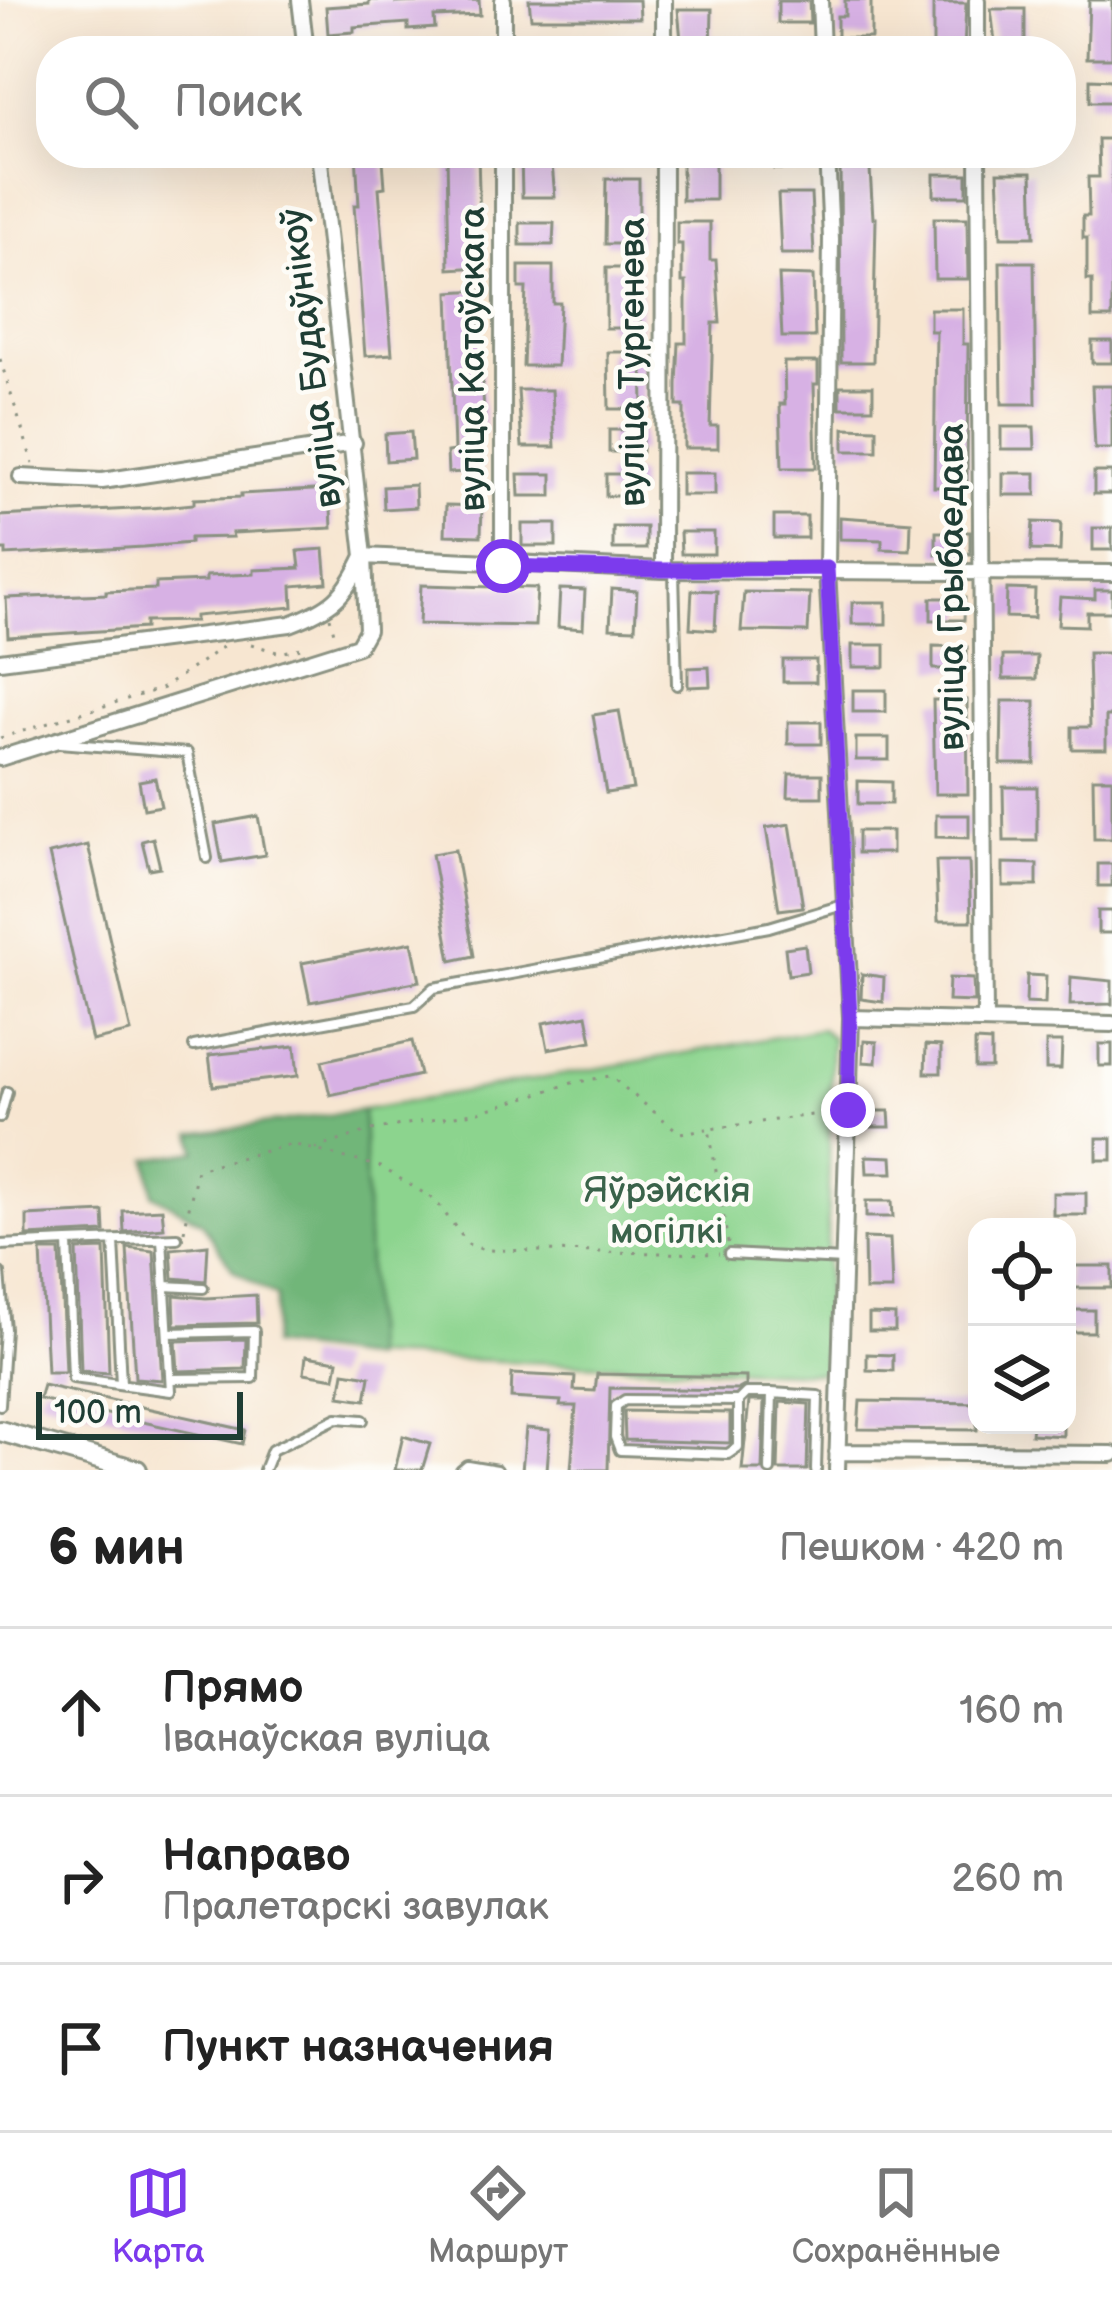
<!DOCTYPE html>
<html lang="ru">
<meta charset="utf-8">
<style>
:root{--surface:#fff;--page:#f6f6f6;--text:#222;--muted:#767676;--line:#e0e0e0;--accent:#7c3aed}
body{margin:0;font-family:"Balsamiq Sans",sans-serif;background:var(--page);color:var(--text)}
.controls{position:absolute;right:36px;bottom:36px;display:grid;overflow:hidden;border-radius:24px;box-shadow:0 12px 48px #0002}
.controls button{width:108px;height:108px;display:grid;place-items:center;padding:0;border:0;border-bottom:3px solid var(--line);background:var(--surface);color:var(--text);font:60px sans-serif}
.scale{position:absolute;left:36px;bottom:30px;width:207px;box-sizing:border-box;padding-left:12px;border:6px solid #1f3d34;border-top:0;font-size:33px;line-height:42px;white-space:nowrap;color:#1f3d34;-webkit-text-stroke:9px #fdfcf7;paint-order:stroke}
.stop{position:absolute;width:36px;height:36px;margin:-27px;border:9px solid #7c3aed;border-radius:50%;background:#fff}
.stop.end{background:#7c3aed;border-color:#fff;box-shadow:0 3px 12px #0008}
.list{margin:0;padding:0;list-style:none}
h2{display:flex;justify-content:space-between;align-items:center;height:156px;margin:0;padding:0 48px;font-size:51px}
h2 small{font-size:39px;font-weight:400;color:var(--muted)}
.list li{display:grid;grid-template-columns:78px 1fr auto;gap:36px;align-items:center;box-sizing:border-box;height:168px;padding:0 48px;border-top:3px solid var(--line)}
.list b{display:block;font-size:45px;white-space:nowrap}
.list p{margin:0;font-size:39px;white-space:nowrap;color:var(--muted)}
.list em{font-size:39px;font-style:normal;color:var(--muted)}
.icon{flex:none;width:66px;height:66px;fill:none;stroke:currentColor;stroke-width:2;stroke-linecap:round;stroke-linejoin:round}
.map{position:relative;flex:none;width:1112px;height:1470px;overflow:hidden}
.search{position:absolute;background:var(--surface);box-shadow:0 12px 48px #0002;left:36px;right:36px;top:36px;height:132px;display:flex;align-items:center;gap:30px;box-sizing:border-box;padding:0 42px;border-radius:48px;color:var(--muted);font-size:45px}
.sheet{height:660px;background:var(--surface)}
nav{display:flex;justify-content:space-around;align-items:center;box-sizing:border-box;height:168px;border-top:3px solid var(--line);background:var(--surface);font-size:33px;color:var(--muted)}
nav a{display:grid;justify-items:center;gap:6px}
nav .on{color:var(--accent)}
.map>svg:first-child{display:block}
</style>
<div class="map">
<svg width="1112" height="1470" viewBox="0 0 1112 1470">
<rect width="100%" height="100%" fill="#fdfcf7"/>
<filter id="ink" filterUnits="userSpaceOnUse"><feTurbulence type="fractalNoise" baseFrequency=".00833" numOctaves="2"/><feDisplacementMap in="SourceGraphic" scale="24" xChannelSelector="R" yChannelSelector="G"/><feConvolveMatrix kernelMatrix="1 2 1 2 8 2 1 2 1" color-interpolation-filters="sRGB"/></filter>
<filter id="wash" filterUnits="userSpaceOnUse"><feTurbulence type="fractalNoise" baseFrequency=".004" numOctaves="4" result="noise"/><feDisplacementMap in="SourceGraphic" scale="48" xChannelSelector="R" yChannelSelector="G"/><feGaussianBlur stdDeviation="2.7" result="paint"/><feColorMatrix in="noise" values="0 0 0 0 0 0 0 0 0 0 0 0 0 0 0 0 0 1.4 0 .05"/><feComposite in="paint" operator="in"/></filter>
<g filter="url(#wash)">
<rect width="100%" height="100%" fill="#f7e6d1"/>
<!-- green -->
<path fill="#8cd48e" stroke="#568861" stroke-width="3" d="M 821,1029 L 832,1038 L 824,1373 L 371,1356 L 363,1110 Z"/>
<!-- forest -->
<path fill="#71b679" stroke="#487a56" stroke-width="3" d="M 363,1110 L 371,1359 L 271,1345 L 277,1297 L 233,1270 L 202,1222 L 153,1194 L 148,1159 L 197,1151 L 193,1134 Z"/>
<g id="blocks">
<!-- building -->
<path fill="#d7b1e4" d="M 369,0 L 396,0 L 396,3 L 479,0 L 480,15 L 434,17 L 435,28 L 408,30 L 408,23 L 354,27 L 354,32 L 328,34 L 326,7 L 369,4 Z
M 529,0 L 639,0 L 640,18 L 531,18 Z
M 845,0 L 871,0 L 871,38 L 837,38 L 837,16 L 845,16 Z
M 1089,0 L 1112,0 L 1112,58 L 1087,58 Z
M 778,1 L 809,1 L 810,23 L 778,23 Z
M 933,3 L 966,3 L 964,51 L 933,51 Z
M 678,9 L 712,9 L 711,51 L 682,51 Z
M 991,9 L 1025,9 L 1025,51 L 996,51 Z
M 1090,79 L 1112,80 L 1112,102 L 1090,102 Z
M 1098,139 L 1112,139 L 1112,318 L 1092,318 L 1092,280 L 1087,280 L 1087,238 L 1083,238 L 1083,216 L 1089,216 L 1088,177 L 1099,177 Z
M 356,153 L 366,153 L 367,161 L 383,160 L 385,187 L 379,188 L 392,354 L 365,356 L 354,205 L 359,205 Z
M 447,153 L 478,153 L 481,267 L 449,269 Z
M 521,153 L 551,153 L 555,197 L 522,197 Z
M 682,153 L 715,153 L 715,200 L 682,200 Z
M 774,153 L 808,153 L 808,169 L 774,169 Z
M 840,153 L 869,153 L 873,218 L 876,218 L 873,362 L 841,362 Z
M 998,172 L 1032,172 L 1034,237 L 1001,237 Z
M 934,174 L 967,174 L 967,196 L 934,196 Z
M 606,179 L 639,179 L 639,244 L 605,244 Z
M 778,194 L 811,194 L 814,254 L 781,254 Z
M 934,218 L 967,218 L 968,279 L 935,279 Z
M 677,222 L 710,222 L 710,260 L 716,260 L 720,323 L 713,323 L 710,426 L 718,426 L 718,448 L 684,448 L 684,406 L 677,406 L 677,384 L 679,343 L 686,343 L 686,282 L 682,282 L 682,244 L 677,244 Z
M 520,223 L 554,223 L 553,245 L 520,245 Z
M 1000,262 L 1034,262 L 1036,404 L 1002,404 Z
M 519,266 L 553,266 L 553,303 L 560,303 L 557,366 L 523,366 L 526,288 L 519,288 Z
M 606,268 L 640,268 L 640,328 L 606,328 Z
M 779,275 L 813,276 L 815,337 L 782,337 Z
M 481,290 L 482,312 L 479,312 L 485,434 L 478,434 L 481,471 L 448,473 L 447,452 L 454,451 L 449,292 Z
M 930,309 L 963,309 L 963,344 L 968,344 L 967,487 L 934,487 L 936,331 L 930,331 Z
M 1092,341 L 1112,341 L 1112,363 L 1092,363 Z
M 608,352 L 642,352 L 643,409 L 609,409 Z
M 784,362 L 818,362 L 818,384 L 814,384 L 816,468 L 782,468 L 780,404 L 785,404 Z
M 840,386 L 873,386 L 873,408 L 840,408 Z
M 1092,386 L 1112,386 L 1112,449 L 1095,449 Z
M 518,390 L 552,390 L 555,447 L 522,447 Z
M 1001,427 L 1034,427 L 1035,449 L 1001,449 Z
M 844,428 L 877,429 L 877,451 L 844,451 Z
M 609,430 L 642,430 L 642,452 L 609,452 Z
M 411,432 L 413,459 L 386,461 L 385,434 Z
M 1094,472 L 1112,472 L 1112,494 L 1094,494 Z
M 681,473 L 715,473 L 715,495 L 681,495 Z
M 1003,473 L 1036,473 L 1036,495 L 1003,495 Z
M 518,474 L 552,474 L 552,496 L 519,496 Z
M 606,474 L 639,474 L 639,496 L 606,496 Z
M 415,485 L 416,507 L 384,509 L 383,487 Z
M 330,489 L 332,528 L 232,533 L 233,537 L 190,538 L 190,543 L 143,547 L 6,555 L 6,550 L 0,550 L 0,516 L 151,508 L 194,504 L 194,499 L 241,497 L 241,494 Z
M 446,505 L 482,506 L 481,536 L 445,535 Z
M 774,516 L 807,516 L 807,538 L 774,538 Z
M 840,517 L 911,522 L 910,550 L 882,549 L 882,540 L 840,539 Z
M 1033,522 L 1061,523 L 1060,551 L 1031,550 Z
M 522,524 L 556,524 L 556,546 L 522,546 Z
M 613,527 L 646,527 L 646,549 L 613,549 Z
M 1093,528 L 1112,528 L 1112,550 L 1093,550 Z
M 680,532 L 714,532 L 714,554 L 681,554 Z
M 936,532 L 970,532 L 970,554 L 936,554 Z
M 324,549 L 327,583 L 292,586 L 293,607 L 195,616 L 195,621 L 145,622 L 145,628 L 8,637 L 6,598 L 106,594 L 106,591 L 156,589 L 156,583 L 206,581 L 206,576 L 254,574 L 254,570 L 300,568 L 298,551 Z
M 421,585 L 537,588 L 535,626 L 419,624 Z
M 560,589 L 585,590 L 583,629 L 558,627 Z
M 612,589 L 637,591 L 635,629 L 610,628 Z
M 1007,589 L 1035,590 L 1034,618 L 1006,617 Z
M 692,590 L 717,591 L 715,630 L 690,628 Z
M 1095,590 L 1112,590 L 1112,612 L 1087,612 L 1087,626 L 1058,625 L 1060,597 L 1095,599 Z
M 744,592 L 810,593 L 808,632 L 741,631 Z
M 931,598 L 965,598 L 964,620 L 931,620 Z
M 852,602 L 886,602 L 886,624 L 852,624 Z
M 852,645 L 885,645 L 885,667 L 852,667 Z
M 933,646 L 967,647 L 967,669 L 933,669 Z
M 1088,653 L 1112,653 L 1112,716 L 1106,716 L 1106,749 L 1072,749 L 1072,727 L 1090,727 Z
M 1003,656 L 1037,656 L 1036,679 L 1003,679 Z
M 783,660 L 816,660 L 816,682 L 783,682 Z
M 709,667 L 710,686 L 688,687 L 688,668 Z
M 853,690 L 886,690 L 886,712 L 853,712 Z
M 933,700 L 967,700 L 968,794 L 935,794 Z
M 1002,701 L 1035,701 L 1035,764 L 1001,764 Z
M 619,711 L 633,789 L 606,793 L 593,715 Z
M 788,722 L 821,722 L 821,744 L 788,744 Z
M 856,738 L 889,738 L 889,760 L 856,760 Z
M 789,774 L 822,774 L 822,797 L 788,797 Z
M 155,778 L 161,806 L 144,809 L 139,781 Z
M 1093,778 L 1112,778 L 1112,839 L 1094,839 Z
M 858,781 L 891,782 L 891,804 L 858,804 Z
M 1003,787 L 1037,787 L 1037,841 L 1004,841 Z
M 936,815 L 969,815 L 969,838 L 936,837 Z
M 258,816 L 265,855 L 222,862 L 215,824 Z
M 790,824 L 803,907 L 779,910 L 766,828 Z
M 858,831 L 892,831 L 892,853 L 858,853 Z
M 153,838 L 160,867 L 149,869 L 142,841 Z
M 88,845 L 131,1032 L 92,1041 L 49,854 Z
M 455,850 L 474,956 L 451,961 L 432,854 Z
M 936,861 L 969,861 L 971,921 L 938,921 Z
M 1003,863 L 1037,864 L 1037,886 L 1003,886 Z
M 1098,864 L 1112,864 L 1112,886 L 1098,886 Z
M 1098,911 L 1112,911 L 1112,933 L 1098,933 Z
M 412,942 L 420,981 L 310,1002 L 302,963 Z
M 805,945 L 808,972 L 788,975 L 785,948 Z
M 862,974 L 884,977 L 883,1002 L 861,999 Z
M 1027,975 L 1046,976 L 1045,1004 L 1026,1003 Z
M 1071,977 L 1112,981 L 1112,1004 L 1070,1005 Z
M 949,978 L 973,979 L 974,1002 L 948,1001 Z
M 587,1015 L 592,1041 L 548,1049 L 543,1023 Z
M 412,1041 L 420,1075 L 330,1095 L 322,1061 Z
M 864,1041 L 877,1042 L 876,1063 L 863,1062 Z
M 975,1041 L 991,1042 L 991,1068 L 975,1068 Z
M 1046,1042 L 1062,1042 L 1061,1069 L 1046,1069 Z
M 1099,1044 L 1112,1044 L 1112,1066 L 1099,1066 Z
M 926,1045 L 941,1046 L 941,1073 L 925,1073 Z
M 295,1046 L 298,1076 L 213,1086 L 209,1055 Z
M 863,1111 L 889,1111 L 890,1127 L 863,1127 Z
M 1097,1138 L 1112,1138 L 1112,1160 L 1097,1160 Z
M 866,1156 L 892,1157 L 893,1173 L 867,1173 Z
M 1053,1193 L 1086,1193 L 1086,1215 L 1053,1215 Z
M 866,1201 L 892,1201 L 893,1217 L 866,1217 Z
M 162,1209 L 164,1228 L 124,1232 L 123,1211 Z
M 104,1212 L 105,1232 L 27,1236 L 27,1216 Z
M 864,1238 L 890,1239 L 892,1290 L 865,1290 Z
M 208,1245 L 206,1281 L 173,1278 L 171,1249 Z
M 127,1248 L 154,1251 L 162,1380 L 135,1378 Z
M 105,1249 L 109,1373 L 81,1371 L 77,1250 Z
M 41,1251 L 60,1251 L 65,1372 L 47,1372 Z
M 1067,1266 L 1112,1266 L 1112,1288 L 1067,1288 Z
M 174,1295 L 206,1298 L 256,1295 L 257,1323 L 175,1325 Z
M 1067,1310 L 1094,1310 L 1094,1332 L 1067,1332 Z
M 869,1314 L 895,1315 L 895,1331 L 869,1331 Z
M 246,1339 L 245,1369 L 178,1371 L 176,1341 Z
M 867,1354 L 893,1355 L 893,1371 L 867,1370 Z
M 306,1356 L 338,1361 L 335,1378 L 304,1373 Z
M 344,1372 L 370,1376 L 366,1400 L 340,1396 Z
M 512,1374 L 575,1377 L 574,1390 L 595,1391 L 597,1374 L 746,1377 L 746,1385 L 737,1390 L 610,1388 L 608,1470 L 571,1470 L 576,1406 L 560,1406 L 561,1401 L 511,1398 Z
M 43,1385 L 245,1430 L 242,1444 L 39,1399 Z
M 749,1401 L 764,1401 L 762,1470 L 742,1470 Z
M 860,1401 L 977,1403 L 977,1430 L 858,1429 Z
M 780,1402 L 809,1404 L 807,1470 L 778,1470 Z
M 624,1411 L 730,1413 L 730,1443 L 625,1440 Z
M 1032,1425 L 1063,1425 L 1063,1436 L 1031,1434 Z
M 526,1428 L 550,1430 L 547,1470 L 522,1470 Z
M 403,1436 L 430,1444 L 422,1470 L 395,1470 Z"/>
</g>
</g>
<g filter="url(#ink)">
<use href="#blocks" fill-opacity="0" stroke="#8b9282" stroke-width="3"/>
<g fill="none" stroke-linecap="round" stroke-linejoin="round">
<!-- lane casing -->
<g stroke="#8b9282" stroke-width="14">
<path id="lane" d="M 674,572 L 677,685
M 59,743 L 187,753 L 207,858
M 194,1046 L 414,1006 L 434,988 L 769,927 L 843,905
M 0,1117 L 7,1092
M 114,1241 L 121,1384
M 68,1242 L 177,1238
M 0,1245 L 68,1242 L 73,1378 L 171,1391 L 162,1239
M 729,1254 L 843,1260
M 0,1273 L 5,1329 L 0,1405
M 165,1286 L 203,1288
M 168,1333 L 254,1331 L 253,1378 L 171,1379
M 738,1401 L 738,1447 L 728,1454 L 620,1450 L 615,1437 L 616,1406 L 625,1400 L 738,1401 L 746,1393 L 772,1393
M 264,1470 L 272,1450 L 337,1418 L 363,1420
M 461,1470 L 467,1465 L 497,1470
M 770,1470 L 772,1393 L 818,1396 L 816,1470"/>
</g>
<!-- street casing -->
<g stroke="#8b9282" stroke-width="20">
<path id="street" d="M 300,0 L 306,51
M 503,0 L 503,51
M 820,0 L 822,51
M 977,0 L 977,51
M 664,51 L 664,0
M 503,153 L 503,565
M 827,153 L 831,239 L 827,569 L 851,1018 L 837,1470
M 978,153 L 985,1020
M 21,477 L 102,481 L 354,443
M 663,570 L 664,153
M 0,661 L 290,624 C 332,608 345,597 364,556 L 319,153
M 0,758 L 358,646 L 367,630 L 364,556 L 663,570 L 1112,573
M 851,1018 L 1112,1024
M 837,1452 L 1112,1454"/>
</g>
<!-- secondary casing -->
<g stroke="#8b9282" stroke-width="24">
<path id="secondary" d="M 0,1431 L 137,1470"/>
</g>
<!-- path -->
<path stroke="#8b9282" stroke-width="3" stroke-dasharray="3 9" stroke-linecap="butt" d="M 0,359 L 33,464
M 330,617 L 335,637
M 251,644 L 280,653 L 305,647
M 0,738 L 163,688 L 224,646
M 315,1149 L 371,1130 L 479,1112 L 572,1083 L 610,1076 L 680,1133 L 707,1129
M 184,1232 L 197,1169 L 292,1144 L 381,1167 L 435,1200 L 468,1244 L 484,1250 L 719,1254
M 728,1243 L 709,1129 L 834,1112"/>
<!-- lane -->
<use href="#lane" stroke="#fff" stroke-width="8"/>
<!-- street -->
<use href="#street" stroke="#fff" stroke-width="14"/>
<!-- secondary -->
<use href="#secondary" stroke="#fff" stroke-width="18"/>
</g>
</g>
<g fill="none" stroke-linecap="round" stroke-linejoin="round" filter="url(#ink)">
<!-- route -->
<path stroke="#7c3aed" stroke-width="15" d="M 503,566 L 662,570 L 827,568 L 850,1018 L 848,1110"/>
</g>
<g text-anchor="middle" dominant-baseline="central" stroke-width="9" stroke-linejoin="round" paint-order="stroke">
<!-- street labels -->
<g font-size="36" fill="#1f3d34" stroke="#fdfcf7">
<text transform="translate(312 358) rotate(-97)">вуліца Будаўнікоў</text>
<text transform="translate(473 359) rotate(-90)">вуліца Катоўскага</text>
<text transform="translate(633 362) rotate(-90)">вуліца Тургенева</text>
<text transform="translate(952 587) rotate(-90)">вуліца Грыбаедава</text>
</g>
<!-- park labels -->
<g font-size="36" fill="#3a634a" stroke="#fdfcf7">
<text x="667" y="1191">Яўрэйскія<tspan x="667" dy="41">могілкі</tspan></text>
</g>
</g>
</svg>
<div class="controls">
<button><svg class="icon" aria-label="locate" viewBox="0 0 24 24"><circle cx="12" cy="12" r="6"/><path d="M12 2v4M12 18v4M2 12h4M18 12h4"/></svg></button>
<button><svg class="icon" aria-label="layers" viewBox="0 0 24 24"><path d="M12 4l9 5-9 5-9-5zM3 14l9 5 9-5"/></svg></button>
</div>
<div class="scale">100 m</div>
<div class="stop" style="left:503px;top:566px"></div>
<div class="stop end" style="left:848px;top:1110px"></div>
<div class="search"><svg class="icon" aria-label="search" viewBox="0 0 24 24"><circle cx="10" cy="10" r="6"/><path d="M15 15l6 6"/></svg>Поиск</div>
</div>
<section class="sheet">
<h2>6 мин<small>Пешком · 420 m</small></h2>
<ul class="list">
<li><svg class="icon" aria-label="ahead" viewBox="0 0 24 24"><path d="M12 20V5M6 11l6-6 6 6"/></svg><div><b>Прямо</b><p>Іванаўская вуліца</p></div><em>160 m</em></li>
<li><svg class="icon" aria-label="right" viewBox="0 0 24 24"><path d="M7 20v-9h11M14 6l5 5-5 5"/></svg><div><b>Направо</b><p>Пралетарскі завулак</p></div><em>260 m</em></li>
<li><svg class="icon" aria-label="arrive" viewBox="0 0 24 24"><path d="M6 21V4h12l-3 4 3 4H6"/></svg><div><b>Пункт назначения</b></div></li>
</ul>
</section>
<nav>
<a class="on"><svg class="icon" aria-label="map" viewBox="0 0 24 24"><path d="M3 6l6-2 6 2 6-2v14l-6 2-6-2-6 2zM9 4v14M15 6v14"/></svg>Карта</a>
<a><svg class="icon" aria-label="directions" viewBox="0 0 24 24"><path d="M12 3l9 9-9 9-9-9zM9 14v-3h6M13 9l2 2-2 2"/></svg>Маршрут</a>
<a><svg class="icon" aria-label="saved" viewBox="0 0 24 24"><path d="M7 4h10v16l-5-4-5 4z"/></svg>Сохранённые</a>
</nav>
